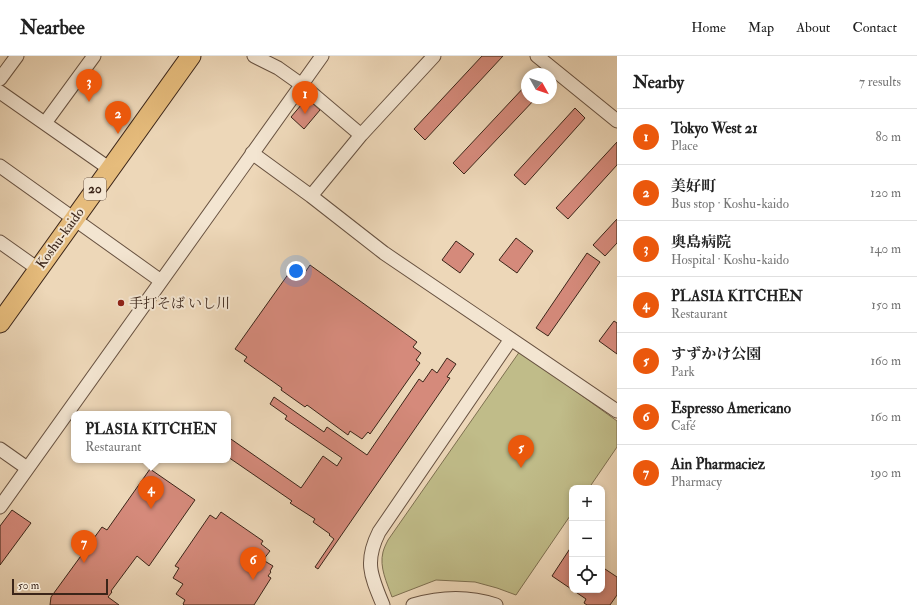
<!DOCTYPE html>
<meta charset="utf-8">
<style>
:root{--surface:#fff;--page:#f6f6f6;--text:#222;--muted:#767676;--line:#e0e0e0;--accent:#ea580c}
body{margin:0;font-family:"IM FELL Double Pica","Noto Serif JP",serif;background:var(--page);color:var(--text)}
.controls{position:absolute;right:12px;bottom:12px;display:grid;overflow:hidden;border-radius:8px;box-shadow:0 2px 6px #0003}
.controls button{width:36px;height:36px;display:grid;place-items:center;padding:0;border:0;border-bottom:1px solid var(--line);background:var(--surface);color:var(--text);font:20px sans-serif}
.compass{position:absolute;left:521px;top:12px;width:36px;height:36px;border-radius:50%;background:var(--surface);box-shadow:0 2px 6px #0003;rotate:130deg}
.scale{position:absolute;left:12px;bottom:10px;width:96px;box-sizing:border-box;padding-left:4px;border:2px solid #3b2519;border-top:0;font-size:11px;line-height:14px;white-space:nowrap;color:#3b2519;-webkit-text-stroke:3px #f3e5d1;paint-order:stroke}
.you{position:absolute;left:296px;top:215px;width:14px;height:14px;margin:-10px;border:3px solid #fff;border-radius:50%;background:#1a73e8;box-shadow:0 0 0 6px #1a73e833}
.badge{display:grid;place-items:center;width:26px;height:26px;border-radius:50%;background:var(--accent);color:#fff;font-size:13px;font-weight:700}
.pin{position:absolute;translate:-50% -33px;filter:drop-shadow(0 1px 2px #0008)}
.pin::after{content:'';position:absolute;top:21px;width:14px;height:12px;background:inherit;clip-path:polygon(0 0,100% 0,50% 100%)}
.popup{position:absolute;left:71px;top:355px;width:160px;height:52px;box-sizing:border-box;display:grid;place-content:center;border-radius:8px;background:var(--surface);filter:drop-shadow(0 1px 3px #0005);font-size:13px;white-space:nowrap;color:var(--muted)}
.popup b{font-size:15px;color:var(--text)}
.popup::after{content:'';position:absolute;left:50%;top:100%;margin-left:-8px;border:8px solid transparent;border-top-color:var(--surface)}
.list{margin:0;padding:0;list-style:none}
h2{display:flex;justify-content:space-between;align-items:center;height:52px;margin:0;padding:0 16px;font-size:17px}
h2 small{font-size:13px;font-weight:400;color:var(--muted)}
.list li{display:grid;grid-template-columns:26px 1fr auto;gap:12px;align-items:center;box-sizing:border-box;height:56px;padding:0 16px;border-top:1px solid var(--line)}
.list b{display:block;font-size:15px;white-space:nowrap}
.list p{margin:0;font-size:13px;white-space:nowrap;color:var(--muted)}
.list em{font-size:13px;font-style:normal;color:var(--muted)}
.icon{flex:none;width:22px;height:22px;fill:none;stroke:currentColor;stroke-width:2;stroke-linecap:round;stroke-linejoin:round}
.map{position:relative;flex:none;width:617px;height:549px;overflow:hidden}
header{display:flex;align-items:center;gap:24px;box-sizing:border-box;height:56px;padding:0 20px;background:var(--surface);border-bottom:1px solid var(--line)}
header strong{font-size:19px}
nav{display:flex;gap:22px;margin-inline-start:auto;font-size:14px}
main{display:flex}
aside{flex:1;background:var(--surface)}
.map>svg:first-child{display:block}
</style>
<header>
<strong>Nearbee</strong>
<nav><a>Home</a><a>Map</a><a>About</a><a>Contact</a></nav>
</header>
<main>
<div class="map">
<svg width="617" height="549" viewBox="0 0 617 549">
<rect width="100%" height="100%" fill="#edd7b8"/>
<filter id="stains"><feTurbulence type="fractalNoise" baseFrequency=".005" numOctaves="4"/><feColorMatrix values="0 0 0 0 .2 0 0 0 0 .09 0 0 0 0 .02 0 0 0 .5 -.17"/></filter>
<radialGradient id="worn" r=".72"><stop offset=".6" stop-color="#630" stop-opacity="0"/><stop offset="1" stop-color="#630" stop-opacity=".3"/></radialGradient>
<!-- green -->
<path fill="#c0bc89" stroke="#7e7051" d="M 520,295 L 617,365 L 617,391 L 589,432 L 572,432 L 572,457 L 516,539 L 497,532 L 475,526 L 436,524 L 392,541 C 387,527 379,511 383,496 C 384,492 386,488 388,484 Z"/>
<!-- building -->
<path fill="#d58a7b" stroke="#3b2519" d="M 482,0 L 503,0 L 425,84 L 414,73 Z
M 527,28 L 527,42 L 536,42 L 464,118 L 453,107 Z
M 307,42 L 320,54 L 304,73 L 291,61 Z
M 575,52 L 585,62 L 525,129 L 514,119 Z
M 617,86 L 617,109 L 568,163 L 556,152 Z
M 617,163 L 617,187 L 605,200 L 593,189 Z
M 516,182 L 533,195 L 517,217 L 499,204 Z
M 456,185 L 474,198 L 460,217 L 442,204 Z
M 587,197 L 600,206 L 548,280 L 536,272 Z
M 310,209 L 417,286 L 413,291 L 421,297 L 416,304 L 420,307 L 370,378 L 368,376 L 362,383 L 350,375 L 348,379 L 307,349 L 305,351 L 281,334 L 282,332 L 244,305 L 247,301 L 235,293 L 294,210 L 304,218 Z
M 614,265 L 617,267 L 617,298 L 599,285 Z
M 447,302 L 456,308 L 447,321 L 450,322 L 318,513 L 315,511 L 334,483 L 329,479 L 330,478 L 313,466 L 315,463 L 290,447 L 292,445 L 228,401 L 228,381 L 301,432 L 323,400 L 337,410 L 342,402 L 285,363 L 287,360 L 270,348 L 274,341 L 324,376 L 327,371 L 367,399 L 419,323 L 423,326 L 432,313 L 437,317 Z
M 150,413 L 195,444 L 149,510 L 137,500 L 111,535 L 112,536 L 108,541 L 119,549 L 50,549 L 51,541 L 102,471 L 107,474 Z
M 12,454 L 31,467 L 0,509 L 0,470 Z
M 221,456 L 263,485 L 261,488 L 270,495 L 263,504 L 273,510 L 270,515 L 271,516 L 268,520 L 271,522 L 254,549 L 184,549 L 183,548 L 185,544 L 176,538 L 183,528 L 173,522 L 179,512 L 175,510 L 210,459 L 216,463 Z
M 571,491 L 572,534 L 602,534 L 602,511 L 617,521 L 617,539 L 610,549 L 587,549 L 584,547 L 586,543 L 552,520 Z"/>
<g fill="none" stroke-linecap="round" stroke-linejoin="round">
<!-- minor casing -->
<g stroke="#685241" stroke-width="15">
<path id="minor" d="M 254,0 L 278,12 L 302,29 L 361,79
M 537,0 L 617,65
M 0,23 L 17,0
M 0,36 L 110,113
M 45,67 L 94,0
M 252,97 L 311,140 L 384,197 L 617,355
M 0,110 L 161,225
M 311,140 L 361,79 L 434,0
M 0,186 L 38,213
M 0,393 L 27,412
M 0,451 L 322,0
M 383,549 C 371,520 364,506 379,476 L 511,283
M 413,549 C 440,541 469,540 496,549"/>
</g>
<!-- highway casing -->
<g stroke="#3b2519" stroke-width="21">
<path id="highway" d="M 0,267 L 191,0"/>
</g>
<!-- minor -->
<use href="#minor" stroke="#f3e5d1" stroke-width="13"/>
<!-- highway -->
<use href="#highway" stroke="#e6bc7c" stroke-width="19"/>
</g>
<!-- markers -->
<circle fill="#8f2418" stroke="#f3e5d1" stroke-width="1.5" cx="121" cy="247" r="4"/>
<g text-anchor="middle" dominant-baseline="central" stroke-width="4" stroke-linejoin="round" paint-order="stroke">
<!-- shield labels -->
<rect fill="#f3e5d1" stroke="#725f50" stroke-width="1" x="84" y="122" width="22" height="22" rx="3"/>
<g font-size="13" font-weight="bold" fill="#3b2519">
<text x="95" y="133">20</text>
</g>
<!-- street labels -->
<g font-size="14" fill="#3b2519" stroke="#f3e5d1">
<text transform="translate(60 182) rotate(-54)">Koshu-kaido</text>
</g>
<!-- poi labels -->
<g font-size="14" fill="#3b2519" stroke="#f3e5d1" text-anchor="start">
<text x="129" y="247">手打そば いし川</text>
</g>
</g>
<rect width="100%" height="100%" filter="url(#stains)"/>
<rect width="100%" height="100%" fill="url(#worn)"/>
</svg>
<div class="controls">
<button>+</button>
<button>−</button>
<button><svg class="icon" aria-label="locate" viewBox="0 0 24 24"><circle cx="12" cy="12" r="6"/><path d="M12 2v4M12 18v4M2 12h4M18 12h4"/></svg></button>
</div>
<svg class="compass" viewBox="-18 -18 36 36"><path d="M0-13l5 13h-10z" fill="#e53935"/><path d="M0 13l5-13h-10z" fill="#767676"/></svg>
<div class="scale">50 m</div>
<div class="you"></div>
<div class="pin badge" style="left:305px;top:58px">1</div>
<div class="pin badge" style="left:118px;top:78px">2</div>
<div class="pin badge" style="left:89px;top:46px">3</div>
<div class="pin badge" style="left:151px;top:453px">4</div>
<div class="popup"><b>PLASIA KITCHEN</b>Restaurant</div>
<div class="pin badge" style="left:521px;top:412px">5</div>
<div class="pin badge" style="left:253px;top:524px">6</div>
<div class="pin badge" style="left:84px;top:507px">7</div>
</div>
<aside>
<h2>Nearby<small>7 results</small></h2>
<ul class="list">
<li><span class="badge">1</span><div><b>Tokyo West 21</b><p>Place</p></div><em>80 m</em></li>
<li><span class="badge">2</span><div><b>美好町</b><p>Bus stop · Koshu-kaido</p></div><em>120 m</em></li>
<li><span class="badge">3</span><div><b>奥島病院</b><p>Hospital · Koshu-kaido</p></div><em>140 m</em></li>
<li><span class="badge">4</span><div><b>PLASIA KITCHEN</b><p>Restaurant</p></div><em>150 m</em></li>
<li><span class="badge">5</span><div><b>すずかけ公園</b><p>Park</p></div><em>160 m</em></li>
<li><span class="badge">6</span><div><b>Espresso Americano</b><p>Café</p></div><em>160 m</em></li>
<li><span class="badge">7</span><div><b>Ain Pharmaciez</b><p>Pharmacy</p></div><em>190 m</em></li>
</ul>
</aside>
</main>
